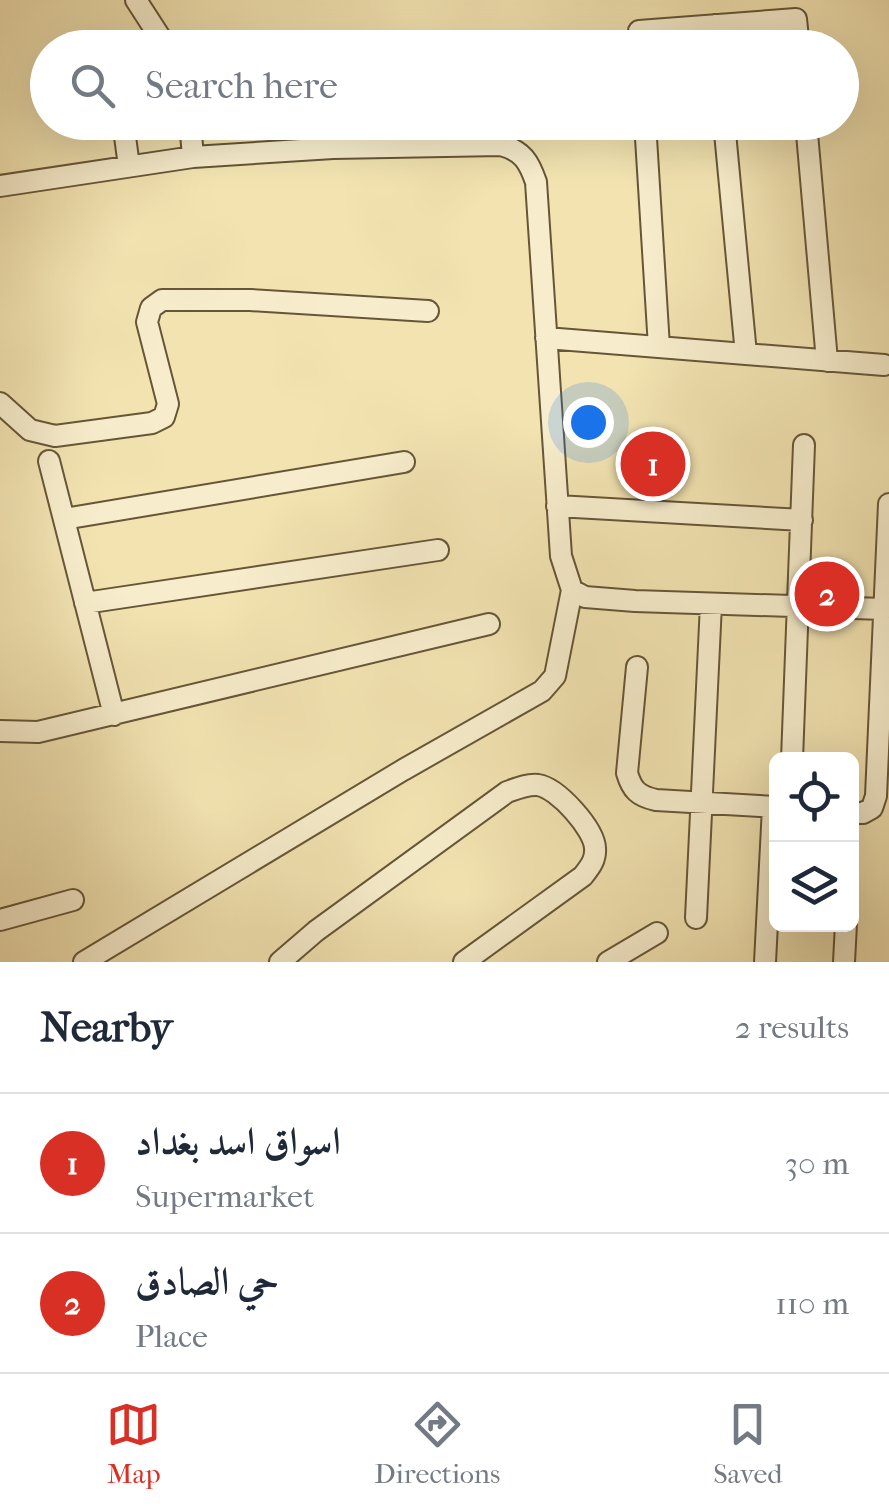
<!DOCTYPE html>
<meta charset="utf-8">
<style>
:root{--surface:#fff;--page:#f6f6f7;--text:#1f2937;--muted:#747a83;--line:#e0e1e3;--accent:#d93025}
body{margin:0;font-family:"IM FELL French Canon",Amiri,serif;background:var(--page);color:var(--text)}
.controls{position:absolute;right:30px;bottom:30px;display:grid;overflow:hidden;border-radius:15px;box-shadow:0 10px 40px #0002}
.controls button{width:90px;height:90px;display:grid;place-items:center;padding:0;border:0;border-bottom:2px solid var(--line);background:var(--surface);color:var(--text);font:50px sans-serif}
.you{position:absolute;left:588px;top:422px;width:35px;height:35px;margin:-25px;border:8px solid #fff;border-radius:50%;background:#1a73e8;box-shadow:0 0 0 15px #1a73e833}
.badge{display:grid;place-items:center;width:65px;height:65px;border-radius:50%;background:var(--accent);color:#fff;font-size:32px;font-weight:700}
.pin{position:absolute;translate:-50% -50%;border:5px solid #fff;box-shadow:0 2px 10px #0006}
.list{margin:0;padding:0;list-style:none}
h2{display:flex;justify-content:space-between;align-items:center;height:130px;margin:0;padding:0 40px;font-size:42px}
h2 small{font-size:32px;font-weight:400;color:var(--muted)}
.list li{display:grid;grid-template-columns:65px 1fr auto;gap:30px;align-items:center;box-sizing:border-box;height:140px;padding:0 40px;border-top:2px solid var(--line)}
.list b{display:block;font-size:38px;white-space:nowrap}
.list p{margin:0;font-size:32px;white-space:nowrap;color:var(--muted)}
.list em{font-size:32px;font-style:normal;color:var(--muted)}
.icon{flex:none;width:55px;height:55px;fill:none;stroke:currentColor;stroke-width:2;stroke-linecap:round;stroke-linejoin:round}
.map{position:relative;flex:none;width:889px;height:962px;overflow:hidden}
.search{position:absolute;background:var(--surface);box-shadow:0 10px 40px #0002;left:30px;right:30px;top:30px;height:110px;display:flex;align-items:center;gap:25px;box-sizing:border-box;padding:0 35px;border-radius:55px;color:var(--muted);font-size:38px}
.sheet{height:410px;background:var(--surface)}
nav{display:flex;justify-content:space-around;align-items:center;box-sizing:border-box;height:140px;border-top:2px solid var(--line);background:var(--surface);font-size:28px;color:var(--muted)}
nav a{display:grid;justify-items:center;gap:5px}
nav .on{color:var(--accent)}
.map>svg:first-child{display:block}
</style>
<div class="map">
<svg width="889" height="962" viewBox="0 0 889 962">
<rect width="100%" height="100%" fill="#f2e3b1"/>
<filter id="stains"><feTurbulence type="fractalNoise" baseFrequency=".002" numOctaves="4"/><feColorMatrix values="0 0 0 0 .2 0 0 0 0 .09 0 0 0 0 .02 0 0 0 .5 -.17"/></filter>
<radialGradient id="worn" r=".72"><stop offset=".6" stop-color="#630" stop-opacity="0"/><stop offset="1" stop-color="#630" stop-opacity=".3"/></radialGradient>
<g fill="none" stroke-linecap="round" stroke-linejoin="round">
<!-- street casing -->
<g stroke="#665638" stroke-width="24">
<path id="street" d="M 136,0 L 167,48
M 715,25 L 717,48
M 640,48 L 639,31 L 796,19 L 799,48
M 123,122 L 129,166
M 190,122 L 193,157
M 645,122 L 659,347
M 724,122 L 746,354
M 806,122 L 827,361
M 0,186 L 193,157 L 333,148 L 501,145 C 523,151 529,162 536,182 L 561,556 L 572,590 L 585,597 L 635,601 L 884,609
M 546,338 L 884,365
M 0,403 L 30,430 L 55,436 L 152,423 L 164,417 L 168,404 L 147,322 L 151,308 L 162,300 L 250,300 L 428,311
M 49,461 L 114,715
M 557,506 L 802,520
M 64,519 L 404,462
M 85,603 L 438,550
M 637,667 L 627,773 C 632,790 638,796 656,800 L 776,807
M 0,731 L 38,732 L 489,624
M 792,759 L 804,445
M 852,813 L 863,813 L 872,808 L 876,796 L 889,504
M 696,918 L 711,604
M 0,920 L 73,900
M 84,962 L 403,770 L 542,691 L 555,676 L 572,590
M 280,962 L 316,931 L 507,792 C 518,788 527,784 538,785 C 558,788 594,829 595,848 C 596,860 590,867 583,876 L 464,962
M 608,962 L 657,933
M 765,962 L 773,807
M 844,962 L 846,924"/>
</g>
<!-- street -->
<use href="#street" stroke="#f7edcc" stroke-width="20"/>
</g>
<rect width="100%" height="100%" filter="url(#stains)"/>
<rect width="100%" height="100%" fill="url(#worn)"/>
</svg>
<div class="controls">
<button><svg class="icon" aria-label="locate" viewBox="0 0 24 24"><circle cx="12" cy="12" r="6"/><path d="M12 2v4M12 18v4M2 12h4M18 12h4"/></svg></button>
<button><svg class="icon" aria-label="layers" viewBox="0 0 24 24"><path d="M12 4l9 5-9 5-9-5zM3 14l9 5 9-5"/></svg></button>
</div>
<div class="you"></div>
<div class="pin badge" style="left:653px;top:464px">1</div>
<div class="pin badge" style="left:827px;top:594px">2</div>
<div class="search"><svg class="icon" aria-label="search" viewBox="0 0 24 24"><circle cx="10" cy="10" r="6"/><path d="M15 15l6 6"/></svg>Search here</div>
</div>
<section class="sheet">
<h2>Nearby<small>2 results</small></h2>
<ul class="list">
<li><span class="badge">1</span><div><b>اسواق اسد بغداد</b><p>Supermarket</p></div><em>30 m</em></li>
<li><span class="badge">2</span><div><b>حي الصادق</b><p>Place</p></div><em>110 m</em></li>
</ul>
</section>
<nav>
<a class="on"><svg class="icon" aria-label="map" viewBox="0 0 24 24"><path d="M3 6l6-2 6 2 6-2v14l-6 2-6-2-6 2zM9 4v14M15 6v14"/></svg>Map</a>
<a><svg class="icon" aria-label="directions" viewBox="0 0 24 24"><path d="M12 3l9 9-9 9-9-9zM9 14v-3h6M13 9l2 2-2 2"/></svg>Directions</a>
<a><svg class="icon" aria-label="saved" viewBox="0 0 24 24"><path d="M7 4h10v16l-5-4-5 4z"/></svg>Saved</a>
</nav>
